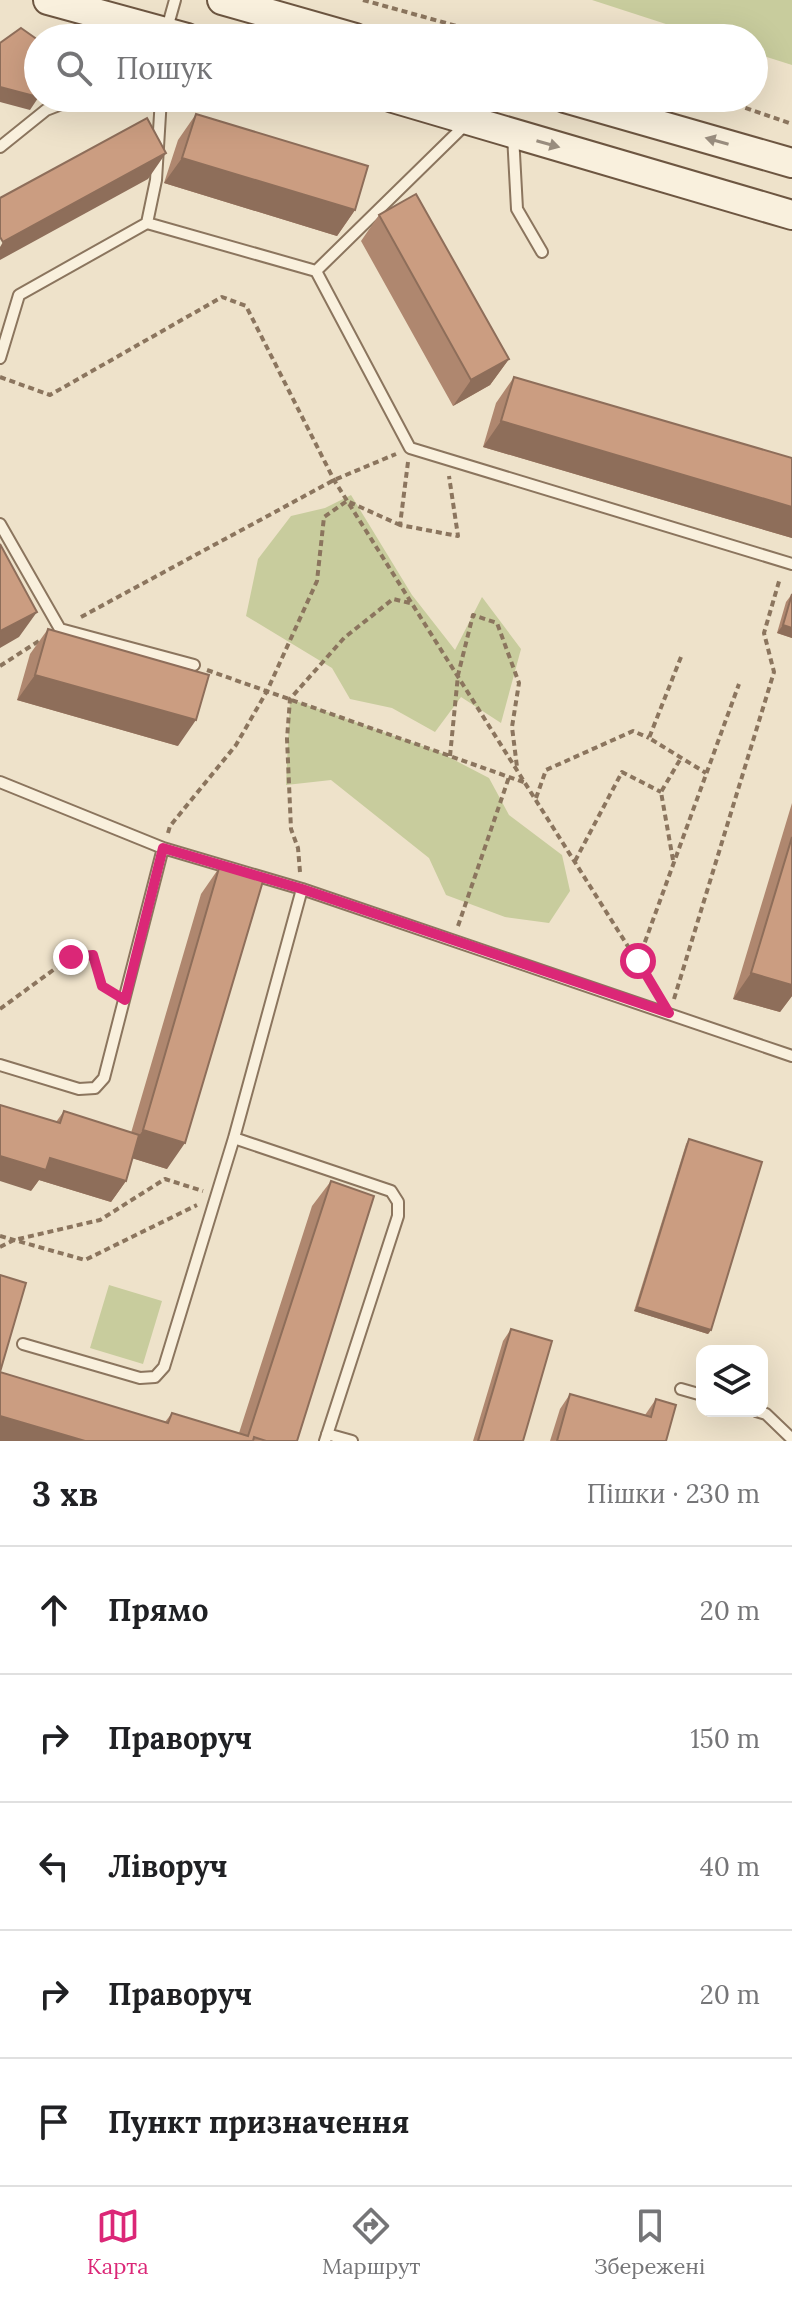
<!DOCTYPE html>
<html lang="uk">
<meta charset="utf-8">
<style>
:root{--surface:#fff;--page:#f6f6f6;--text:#202124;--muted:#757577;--line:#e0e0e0;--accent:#db2777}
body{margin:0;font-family:Lora,serif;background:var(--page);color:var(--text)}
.controls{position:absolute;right:24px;bottom:24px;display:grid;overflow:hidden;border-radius:16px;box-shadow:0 8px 32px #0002}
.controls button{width:72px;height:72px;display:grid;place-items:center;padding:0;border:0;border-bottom:2px solid var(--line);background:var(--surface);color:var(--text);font:40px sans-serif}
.stop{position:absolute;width:24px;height:24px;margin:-18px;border:6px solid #db2777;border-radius:50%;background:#fff}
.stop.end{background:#db2777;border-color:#fff;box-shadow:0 2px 8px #0008}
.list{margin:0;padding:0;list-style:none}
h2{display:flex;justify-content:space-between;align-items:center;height:104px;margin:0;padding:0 32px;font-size:34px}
h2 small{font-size:26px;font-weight:400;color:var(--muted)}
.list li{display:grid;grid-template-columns:52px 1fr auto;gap:24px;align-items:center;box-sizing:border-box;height:128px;padding:0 32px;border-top:2px solid var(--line)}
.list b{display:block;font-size:30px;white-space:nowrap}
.list em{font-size:26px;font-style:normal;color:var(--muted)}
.icon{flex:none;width:44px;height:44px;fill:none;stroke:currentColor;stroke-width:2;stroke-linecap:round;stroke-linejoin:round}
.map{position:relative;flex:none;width:792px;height:1441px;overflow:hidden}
.search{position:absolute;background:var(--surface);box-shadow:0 8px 32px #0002;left:24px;right:24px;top:24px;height:88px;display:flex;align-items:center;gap:20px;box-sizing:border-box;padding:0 28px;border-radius:44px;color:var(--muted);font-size:30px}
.sheet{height:744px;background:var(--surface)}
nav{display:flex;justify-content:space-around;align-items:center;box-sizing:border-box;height:112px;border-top:2px solid var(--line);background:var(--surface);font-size:22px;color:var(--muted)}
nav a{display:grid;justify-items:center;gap:4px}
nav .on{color:var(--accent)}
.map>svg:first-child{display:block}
</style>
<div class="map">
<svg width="792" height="1441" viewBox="0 0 792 1441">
<rect width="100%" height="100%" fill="#eee2ca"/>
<!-- green -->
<path fill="#c8cc9d" d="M 592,0 L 792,0 L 792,65 L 754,53 L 754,38 L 709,38 Z
M 351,495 L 412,595 L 455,650 L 482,597 L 521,649 L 501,723 L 461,697 L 435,732 L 392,708 L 350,699 L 332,668 L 246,616 L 258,559 L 291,516 L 325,508 Z
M 290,699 L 439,752 L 489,778 L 509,815 L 562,855 L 570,891 L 549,923 L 505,917 L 446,895 L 429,858 L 331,780 L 286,785 Z
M 109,1285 L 162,1301 L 143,1364 L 90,1348 Z"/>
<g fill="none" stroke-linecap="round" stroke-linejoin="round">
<!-- lane casing -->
<g stroke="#8b755e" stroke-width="14">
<path id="lane" d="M 166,32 L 175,0
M 161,98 L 156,180 L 147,223 L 316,271 L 410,448 L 792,564
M 513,135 L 517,209 L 542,252
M 0,147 L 46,110 L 77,98
M 316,271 L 466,124
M 0,358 L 19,295 L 147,223
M 0,524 L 60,629 L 194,665
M 0,782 L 163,848 L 302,889 L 792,1056
M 0,1065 L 79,1089 L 95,1088 L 104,1078 L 163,848
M 234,1138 L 391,1191 L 398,1202 L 398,1216 L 325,1441
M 23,1344 L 140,1378 L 155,1377 L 164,1367 L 234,1138 L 302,889
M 681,1389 L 702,1395
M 756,1411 L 766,1414 L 792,1439
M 327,1434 L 352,1441"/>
</g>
<!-- secondary casing -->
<g stroke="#6d5641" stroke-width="32">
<path id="secondary" d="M 48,0 L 187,38
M 222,0 L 355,38
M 393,98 L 792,215
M 565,98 L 792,163"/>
</g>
<!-- path -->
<path stroke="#8b755e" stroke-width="4" stroke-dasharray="6 4" stroke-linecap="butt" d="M 363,0 L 500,38
M 717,98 L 792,124
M 0,377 L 50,395 L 222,297 L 246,306 L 334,480 L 658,994
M 408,462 L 400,525 L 458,536 L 449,476
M 81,617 L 334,480 L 396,454
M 681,657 L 649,738 L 706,773
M 0,666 L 42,639
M 207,670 L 526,783
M 450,756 L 458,675 L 473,615 L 497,623 L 519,683 L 512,727 L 517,767
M 536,798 L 546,770 L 633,731 L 649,738
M 168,833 L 170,826 L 236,745 L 267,691 L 317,581 L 324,517 L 347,501 L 400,525
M 673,860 L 661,792 L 681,758
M 575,861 L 622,772 L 661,792
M 300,872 L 298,848 L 291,829 L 287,739 L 290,699 L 344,638 L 393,599 L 410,603
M 458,926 L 509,777
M 638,961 L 739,684
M 674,999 L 774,672 L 764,633 L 780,578
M 0,1009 L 71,957 L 93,955 L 102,986 L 112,992
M 0,1236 L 85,1260 L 197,1205
M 0,1247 L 14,1240 L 100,1220 L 165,1179 L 203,1191"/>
<!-- lane -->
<use href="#lane" stroke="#f9f0dd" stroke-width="10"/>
<!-- secondary -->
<use href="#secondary" stroke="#f9f0dd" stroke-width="28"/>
</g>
<!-- wall -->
<path fill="#af876f" d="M 196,114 L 355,210 L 337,236 L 164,183 L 178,140 Z
M 379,215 L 509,359 L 490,385 L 453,406 L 361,241 Z
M 514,377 L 792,458 L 792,538 L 483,447 L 496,403 Z
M 792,594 L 792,638 L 777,633 L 786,602 Z
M 48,629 L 178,746 L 17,700 L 30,654 Z
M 792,803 L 792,996 L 780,1012 L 733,999 Z
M 219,868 L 167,1169 L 132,1158 L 126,1181 L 111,1202 L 39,1180 L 31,1191 L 56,1122 L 64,1111 L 131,1133 L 201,894 Z
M 689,1139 L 711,1330 L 708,1334 L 634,1311 L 686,1144 Z
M 331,1181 L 297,1441 L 0,1441 L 165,1422 L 172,1413 L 239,1433 L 312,1206 Z
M 511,1329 L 523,1441 L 473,1441 L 503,1341 Z
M 570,1394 L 645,1415 L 656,1399 L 666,1441 L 550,1441 L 560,1409 Z"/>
<!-- shaded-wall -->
<path fill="#8e6e5a" d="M 0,87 L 38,97 L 38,98 L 30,110 L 0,102 Z
M 166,153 L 148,179 L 0,260 L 0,247 L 3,242 Z
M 182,158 L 355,210 L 337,236 L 164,183 Z
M 509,359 L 490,385 L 453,406 L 471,380 Z
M 501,421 L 792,507 L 792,538 L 483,447 Z
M 37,612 L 19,637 L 0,648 L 0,631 Z
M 783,625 L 792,628 L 792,638 L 777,633 Z
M 35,675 L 196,720 L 178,746 L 17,700 Z
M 751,973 L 792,985 L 792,996 L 780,1012 L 733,999 Z
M 143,1130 L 185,1143 L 167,1169 L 125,1156 Z
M 0,1156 L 50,1158 L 126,1181 L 111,1202 L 39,1180 L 31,1191 L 0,1181 Z
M 637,1307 L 711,1330 L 708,1334 L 634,1311 Z
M 0,1416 L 85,1441 L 0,1441 Z"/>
<!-- building -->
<path fill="#cb9d81" stroke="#8e6e5a" stroke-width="2" d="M 21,28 L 38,40 L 38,97 L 0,87 L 0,43 Z
M 196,114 L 368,166 L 355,210 L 182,158 Z
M 147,118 L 166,153 L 3,242 L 0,237 L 0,198 Z
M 416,194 L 509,359 L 471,380 L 379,215 Z
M 514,377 L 792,458 L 792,507 L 501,421 Z
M 0,544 L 37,612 L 0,631 Z
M 792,594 L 792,628 L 783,625 Z
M 48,629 L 209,675 L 196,720 L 35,675 Z
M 792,837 L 792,985 L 751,973 Z
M 219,868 L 263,881 L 185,1143 L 143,1130 Z
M 0,1105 L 60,1123 L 64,1111 L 139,1135 L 126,1181 L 50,1158 L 46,1170 L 0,1156 Z
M 689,1139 L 762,1162 L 711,1330 L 637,1307 Z
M 331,1181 L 374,1196 L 297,1441 L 266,1441 L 254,1437 L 253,1441 L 85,1441 L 0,1416 L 0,1372 L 168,1423 L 172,1413 L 248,1436 Z
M 0,1275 L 26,1283 L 0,1372 Z
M 511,1329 L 552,1341 L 523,1441 L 478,1441 Z
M 570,1394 L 651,1417 L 656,1399 L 676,1405 L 666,1441 L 557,1441 Z"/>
<!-- one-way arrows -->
<defs><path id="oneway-solid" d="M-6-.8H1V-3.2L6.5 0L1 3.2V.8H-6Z" transform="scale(2)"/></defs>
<g fill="#9a8e7f">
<use href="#oneway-solid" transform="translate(717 141) rotate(-164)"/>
<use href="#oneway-solid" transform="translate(548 144) rotate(16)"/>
</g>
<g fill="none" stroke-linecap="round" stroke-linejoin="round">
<!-- route -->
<path stroke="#db2777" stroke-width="10" d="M 71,957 L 93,955 L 102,986 L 125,1000 L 163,848 L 302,889 L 669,1013 L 638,961"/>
</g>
</svg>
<div class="controls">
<button><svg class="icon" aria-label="layers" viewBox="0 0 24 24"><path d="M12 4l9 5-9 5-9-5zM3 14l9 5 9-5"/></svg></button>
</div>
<div class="stop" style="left:638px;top:961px"></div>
<div class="stop end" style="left:71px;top:957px"></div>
<div class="search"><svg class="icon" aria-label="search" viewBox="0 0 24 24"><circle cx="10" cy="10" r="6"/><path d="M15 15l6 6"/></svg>Пошук</div>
</div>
<section class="sheet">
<h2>3 хв<small>Пішки · 230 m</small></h2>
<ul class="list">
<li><svg class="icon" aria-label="ahead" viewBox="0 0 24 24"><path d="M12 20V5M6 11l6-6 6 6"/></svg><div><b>Прямо</b></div><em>20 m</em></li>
<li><svg class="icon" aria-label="right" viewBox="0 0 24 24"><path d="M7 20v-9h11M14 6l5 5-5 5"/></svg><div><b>Праворуч</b></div><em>150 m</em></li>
<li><svg class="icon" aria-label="left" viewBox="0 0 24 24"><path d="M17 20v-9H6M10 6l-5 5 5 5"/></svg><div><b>Ліворуч</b></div><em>40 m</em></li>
<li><svg class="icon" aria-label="right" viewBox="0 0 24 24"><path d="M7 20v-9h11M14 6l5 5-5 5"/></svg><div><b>Праворуч</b></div><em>20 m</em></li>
<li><svg class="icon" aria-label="arrive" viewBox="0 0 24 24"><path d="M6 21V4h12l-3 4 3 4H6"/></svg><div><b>Пункт призначення</b></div></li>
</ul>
</section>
<nav>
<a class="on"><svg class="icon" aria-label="map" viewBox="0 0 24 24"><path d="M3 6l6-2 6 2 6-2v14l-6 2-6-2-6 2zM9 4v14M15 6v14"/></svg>Карта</a>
<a><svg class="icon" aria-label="directions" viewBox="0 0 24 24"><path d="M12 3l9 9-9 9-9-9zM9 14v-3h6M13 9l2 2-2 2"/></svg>Маршрут</a>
<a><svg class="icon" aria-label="saved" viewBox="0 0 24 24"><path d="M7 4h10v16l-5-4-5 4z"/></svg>Збережені</a>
</nav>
